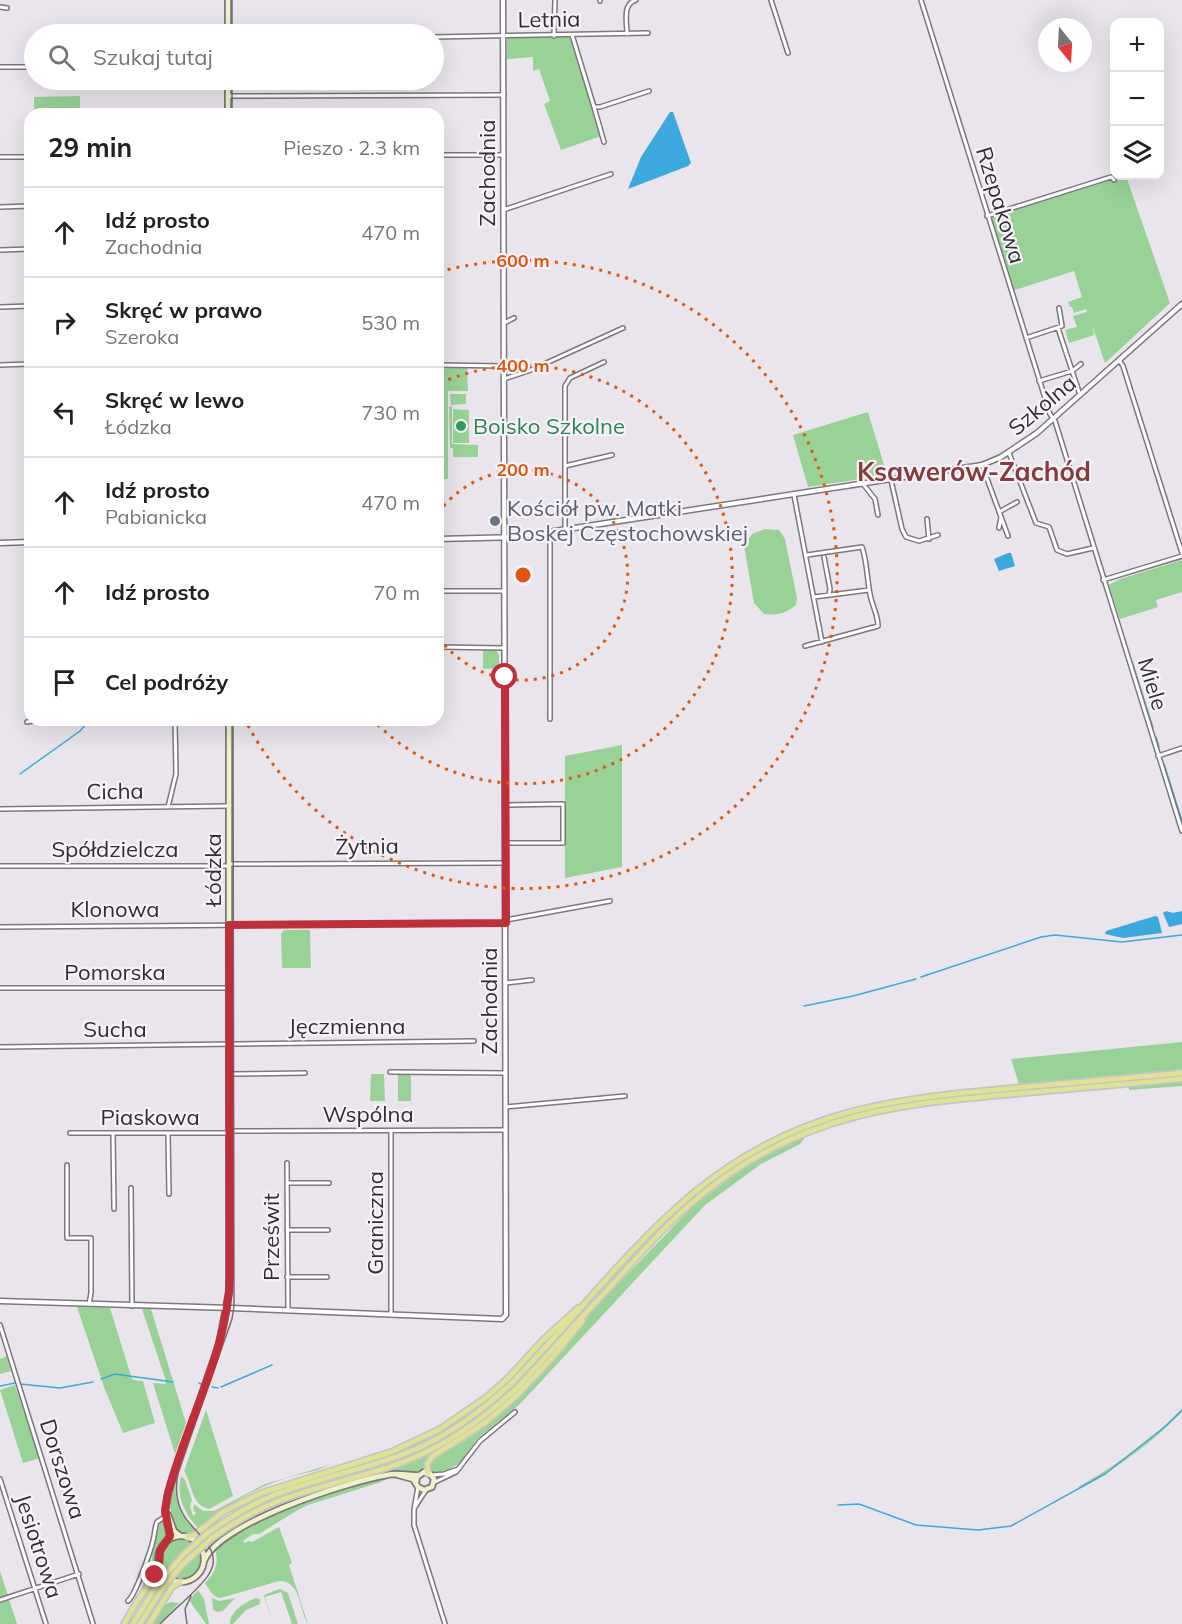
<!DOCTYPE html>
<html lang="pl">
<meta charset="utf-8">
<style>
:root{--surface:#fff;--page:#f6f6f6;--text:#202124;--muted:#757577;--line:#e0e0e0}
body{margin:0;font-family:Mulish,sans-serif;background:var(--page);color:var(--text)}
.controls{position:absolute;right:18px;top:18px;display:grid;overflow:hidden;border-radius:12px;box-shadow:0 6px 24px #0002}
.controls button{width:54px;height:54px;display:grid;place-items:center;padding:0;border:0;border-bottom:2px solid var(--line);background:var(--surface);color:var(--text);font:30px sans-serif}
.compass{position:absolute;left:1038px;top:18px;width:54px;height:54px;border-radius:50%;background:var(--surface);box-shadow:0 6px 24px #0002;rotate:162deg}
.stop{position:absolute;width:18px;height:18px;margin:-14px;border:4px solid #bf2f39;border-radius:50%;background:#fff}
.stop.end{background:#bf2f39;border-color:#fff;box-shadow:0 2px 6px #0008}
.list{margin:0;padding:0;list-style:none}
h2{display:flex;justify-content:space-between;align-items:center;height:78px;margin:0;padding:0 24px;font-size:26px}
h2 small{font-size:20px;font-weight:400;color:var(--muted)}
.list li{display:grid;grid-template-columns:39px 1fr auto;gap:18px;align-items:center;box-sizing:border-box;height:90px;padding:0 24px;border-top:2px solid var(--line)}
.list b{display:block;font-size:22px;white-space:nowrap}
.list p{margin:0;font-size:20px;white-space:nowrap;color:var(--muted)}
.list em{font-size:20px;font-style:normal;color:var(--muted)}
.icon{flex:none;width:33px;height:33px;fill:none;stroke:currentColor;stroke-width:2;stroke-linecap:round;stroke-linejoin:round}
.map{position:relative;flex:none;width:1182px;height:1624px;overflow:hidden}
.search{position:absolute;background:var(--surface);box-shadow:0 6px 24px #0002;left:24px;top:24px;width:420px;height:66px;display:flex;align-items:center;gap:15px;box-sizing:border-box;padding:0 21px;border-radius:33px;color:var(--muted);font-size:22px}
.panel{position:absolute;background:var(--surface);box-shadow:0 6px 24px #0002;left:24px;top:108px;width:420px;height:618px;border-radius:18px}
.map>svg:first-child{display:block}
</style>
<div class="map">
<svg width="1182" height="1624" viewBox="0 0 1182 1624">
<rect width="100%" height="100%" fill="#eae5ec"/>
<!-- green -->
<path fill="#98d296" d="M 516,37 L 570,37 L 601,136 L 561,150 L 544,104 L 550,101 L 539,69 L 533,71 L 533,57 L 507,59 L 507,39 Z
M 80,96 L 80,114 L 34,114 L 34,97 Z
M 1114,173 L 1114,176 L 1126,176 L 1170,303 L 1105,363 L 1092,325 L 1094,335 L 1069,343 L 1065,330 L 1077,327 L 1073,316 L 1087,312 L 1086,309 L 1074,313 L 1072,307 L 1070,307 L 1068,302 L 1082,297 L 1074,271 L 1012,291 L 989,218 L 1114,179 L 1113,174 Z
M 438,367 L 467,367 L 468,391 L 448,391 L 448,479 L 438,479 Z
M 450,394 L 466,394 L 466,404 L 451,405 Z
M 452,406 L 452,444 L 478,445 L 478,457 L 453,457 L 453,448 L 450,448 L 449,407 Z
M 453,409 L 469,410 L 469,443 L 453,443 Z
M 868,412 L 887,475 L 808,487 L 793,435 Z
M 765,529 L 779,530 L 785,539 L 797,598 L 796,605 C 786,613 777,616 764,614 L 754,603 L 744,546 L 752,534 Z
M 1182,560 L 1182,592 L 1156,600 L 1158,607 L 1120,619 L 1109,585 L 1120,579 Z
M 483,650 L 496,650 L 499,655 L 499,668 L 483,669 Z
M 622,745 L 622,867 L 565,878 L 565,756 Z
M 284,930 L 310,930 L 311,968 L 282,968 L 281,934 Z
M 1182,1042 L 1182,1070 L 1019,1084 L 1011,1059 Z
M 371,1074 L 384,1074 L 385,1101 L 370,1101 Z
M 398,1074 L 408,1074 L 411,1076 L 411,1101 L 398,1101 Z
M 1182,1075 L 1182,1077 L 938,1099 L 939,1096 Z
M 1182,1082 L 1182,1086 L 1129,1090 L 1129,1087 Z
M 806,1136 L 800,1144 L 761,1164 L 705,1205 L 520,1404 L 477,1439 L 460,1463 L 446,1471 L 435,1473 L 431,1471 L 429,1466 L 433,1460 L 478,1432 L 524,1393 L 564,1350 L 590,1313 L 694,1205 L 748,1165 Z
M 77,1307 L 110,1308 L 131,1376 L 133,1380 L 143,1381 L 155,1423 L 123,1433 L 104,1387 Z
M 142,1309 L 151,1309 L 186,1423 L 175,1454 L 153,1383 L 165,1384 L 166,1381 Z
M 7,1356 L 11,1371 L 0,1374 L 0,1359 Z
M 15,1385 L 40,1458 L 23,1463 L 0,1390 Z
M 1182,1409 L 1182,1412 C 1153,1442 1116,1469 1079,1489 L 1078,1487 C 1116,1466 1152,1439 1182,1409 Z
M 206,1410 L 233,1496 L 209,1509 C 190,1504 193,1484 184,1471 Z
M 446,1446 L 428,1461 L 424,1469 L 414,1473 L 392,1471 L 374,1476 L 417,1460 Z
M 329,1465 C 316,1472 298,1474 283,1479 C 251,1490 224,1507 198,1528 C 184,1512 176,1497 181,1476 L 185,1480 L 192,1500 L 190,1506 L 193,1516 L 198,1511 L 196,1513 L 193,1509 L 194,1504 L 203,1511 L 214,1511 L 265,1484 Z
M 177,1475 C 172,1498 180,1514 195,1531 L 189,1535 L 176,1532 C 169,1512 167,1495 177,1475 Z
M 392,1476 L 381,1482 L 308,1505 L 296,1511 L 259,1534 L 253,1534 L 243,1541 L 244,1543 L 249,1541 L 252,1542 L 279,1527 L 292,1563 L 289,1565 L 308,1624 C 299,1611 302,1581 279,1581 L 220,1598 C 213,1597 209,1589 205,1583 C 216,1572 219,1563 215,1549 C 268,1513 329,1489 392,1476 Z
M 161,1519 L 165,1521 L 168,1538 L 158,1550 L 155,1571 L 151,1555 Z
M160 1559a21 21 0 1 1 42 0a21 21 0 1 1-42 0Z
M 0,1571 L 17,1624 L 0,1624 Z
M 280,1589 L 288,1593 L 298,1624 L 292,1624 L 281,1592 L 265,1597 L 273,1623 L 276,1623 L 273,1623 L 264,1596 L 266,1594 Z
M 198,1590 L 204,1599 L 209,1624 L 206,1624 L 189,1600 Z
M 235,1598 L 223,1611 L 217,1612 L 213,1610 L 212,1598 L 219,1601 Z
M 256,1598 L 260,1599 L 260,1604 L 246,1610 L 233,1624 L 230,1624 C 230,1611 245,1602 256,1598 Z
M 171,1602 L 179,1603 L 159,1624 L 152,1624 L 164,1605 Z"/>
<!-- water -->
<path fill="#3ca8de" d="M 670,112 L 673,112 L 691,163 L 688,166 L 628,189 L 641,157 Z
M 1008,553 L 1011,553 L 1015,566 L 999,571 L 994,559 Z
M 1166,911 L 1173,913 L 1182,911 L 1182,924 L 1169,927 L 1163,913 Z
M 1155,916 L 1158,917 L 1162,933 L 1123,938 L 1105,934 L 1106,931 Z"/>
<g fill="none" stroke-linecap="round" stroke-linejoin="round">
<!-- stream -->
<path stroke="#3ca8de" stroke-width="1.5" d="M 1124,638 L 1129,654
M 1132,662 L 1153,728
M 1156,737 L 1159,747
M 1164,764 L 1182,821
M 20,774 L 80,731 L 86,724
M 921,977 L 1041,937 L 1055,935 L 1122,942 L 1182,935
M 804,1006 L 853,996 L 916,979
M 101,1379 L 115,1374 L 173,1382
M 199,1383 L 201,1384
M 20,1384 L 60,1388 L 93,1382
M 0,1386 L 15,1383
M 212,1387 L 218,1388
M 221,1387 L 272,1365
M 838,1505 L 859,1504 L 916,1525 L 978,1530 L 1011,1526 L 1105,1474 L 1167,1425 L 1182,1410"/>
<!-- minor casing -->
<g stroke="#7b777d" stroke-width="6">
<path id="minor" d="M 600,0 L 600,1
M 771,0 L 788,53
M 921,0 L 1050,414 L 1055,421 L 1182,831
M 0,7 L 7,8
M 627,34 C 627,22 622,4 636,0
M 572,35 L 594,107 L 600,107 L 649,91
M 554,36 L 555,0
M 434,37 L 648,33
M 0,67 L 34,67
M 228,96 L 504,95
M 594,107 L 604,142
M 438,155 L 504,155
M 0,157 L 30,157
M 0,207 L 30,206
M 503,210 L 611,174
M 987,216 L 1111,177 L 1114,180
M 0,250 L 30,249
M 0,307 L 30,306
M 504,323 L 514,318
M 1058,328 L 1080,395
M 1026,338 L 1062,326 L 1059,308
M 1119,360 L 1123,366 L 1182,553
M 0,365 L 30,364
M 438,365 L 504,366
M 504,379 L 531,370 L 623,328
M 1039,381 L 1072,371 L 1081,364
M 1009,453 L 1036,523 L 1049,527 L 1057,550 L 1067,554 L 1093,548
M 982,465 L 1008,536
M 565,466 L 612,455
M 891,480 L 902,529 L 906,537 L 919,541 L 938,535
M 863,484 L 875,499 L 878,515
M 794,495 L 822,642
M 999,512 L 1017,502
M 927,519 L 929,539
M 999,528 L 1001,517
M 565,529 L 565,386 L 570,378 L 604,362
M 824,557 L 830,589 L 829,595
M 1103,580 L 1182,556
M 438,591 L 504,591
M 814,597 L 869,590
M 805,646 L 878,626 C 878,614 872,606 870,594 C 867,579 867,561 862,547 L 807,555
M 438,647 L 504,648
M 550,719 L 550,532
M 27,722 L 33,721 L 175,721
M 1158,756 L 1182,748
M 168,807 L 176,774 L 175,720
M 0,809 L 230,806
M 506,843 L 563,843 L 563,804 L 506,805
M 230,864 L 505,863
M 0,866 L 228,866
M 506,920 L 610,901
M 0,927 L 505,923
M 506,983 L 532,980
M 0,988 L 229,988
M 0,1047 L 474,1041
M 390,1072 L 506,1073
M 230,1074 L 305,1073
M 506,1107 L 625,1096
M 230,1131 L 506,1130
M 70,1133 L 228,1133
M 113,1133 L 114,1209
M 168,1134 L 169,1194
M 287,1163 L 288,1311
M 67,1165 L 67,1238 L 91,1238 L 91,1293 L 89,1304
M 287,1183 L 329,1183
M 131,1188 L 132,1306
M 287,1230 L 328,1230
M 287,1277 L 327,1277
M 391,1315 L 391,1131
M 0,1325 L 93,1624
M 432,1475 L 444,1474 L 458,1469
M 0,1479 L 46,1624
M 435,1482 L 456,1472 L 480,1441 L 515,1412
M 418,1487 L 414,1510 L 414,1525 L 445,1624
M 415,1507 L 426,1490
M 0,1600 L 79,1574
M 128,1601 C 136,1594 152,1548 154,1536 C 155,1531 155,1527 157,1522 L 166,1516"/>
</g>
<!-- tertiary casing -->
<g stroke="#7b777d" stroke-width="7">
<path id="tertiary" d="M 438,539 L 516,537 L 982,465 L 1001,457 L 1037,433 L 1182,304
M 0,543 L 30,542
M 0,1301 L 231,1308 L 502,1319 L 506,1315 L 503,0"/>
</g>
<!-- secondary casing -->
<g stroke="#7b777d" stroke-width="8">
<path id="secondary" d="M 228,0 L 228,34
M 228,80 L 228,114
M 398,1475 L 413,1479 L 418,1487 L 424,1490 L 432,1487 L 434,1479 L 430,1474 L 424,1472 L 417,1477 L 416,1483
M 168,1515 L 174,1531 L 180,1536
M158 1559a23 23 0 1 1 46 0a23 23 0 1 1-46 0Z
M 167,1541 L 170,1536 L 165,1513 L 168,1493 L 219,1344 L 229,1292 L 229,720
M 204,1561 C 219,1523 347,1482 387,1475 C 398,1472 408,1476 419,1475"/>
</g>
<!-- primary casing -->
<g stroke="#c5c4c5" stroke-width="8">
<path id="primary" d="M 428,1473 L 427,1464 L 433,1456 L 486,1422 L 516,1396 L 552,1358 L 582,1321
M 209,1532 C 229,1518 250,1505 272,1496 C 319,1477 370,1469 416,1449 C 453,1433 484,1409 513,1382 C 573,1320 627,1249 692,1194 C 794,1110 888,1099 1014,1088 C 1070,1083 1126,1078 1182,1073
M 188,1537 L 194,1535 L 223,1512 L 261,1493 L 391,1452 L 440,1429 L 488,1396 L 509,1377 L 543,1340 L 578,1308
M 212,1538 C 232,1524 253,1511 276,1502 C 323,1483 374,1476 420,1455 C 457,1438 488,1415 518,1387 C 552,1350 586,1313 620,1276 C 649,1244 679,1211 714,1185 C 809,1113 900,1104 1014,1094 C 1070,1089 1126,1084 1182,1079
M 124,1624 L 136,1603 L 157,1572 L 159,1565
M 133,1624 L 157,1585
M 140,1624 L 162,1589
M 149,1624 L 172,1587 L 180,1582"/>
</g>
<!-- minor -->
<use href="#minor" stroke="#fff" stroke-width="3"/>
<!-- tertiary -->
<use href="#tertiary" stroke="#fff" stroke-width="4"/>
<!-- secondary -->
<use href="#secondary" stroke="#eff1ca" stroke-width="4.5"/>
<!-- primary -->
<use href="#primary" stroke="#dfe295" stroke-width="4.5"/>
<!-- tram -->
<path stroke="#726f73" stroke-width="1.5" d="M 232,0 L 232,34
M 232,80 L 232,114
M 160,1624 C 173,1610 201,1588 209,1574 C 225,1549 193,1533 183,1514 C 175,1500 175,1485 179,1469 L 232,1319 L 234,1306 L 233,720
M 187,1624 L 185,1609 L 191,1596"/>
<!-- primary-bridge casing -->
<g stroke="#c5c4c5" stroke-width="8" stroke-linecap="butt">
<path id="primary-bridge" d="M 157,1585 L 184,1554 L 209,1532
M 162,1589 L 182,1565 L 212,1538"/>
</g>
<!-- primary-bridge -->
<use href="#primary-bridge" stroke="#dfe295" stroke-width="4.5"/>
</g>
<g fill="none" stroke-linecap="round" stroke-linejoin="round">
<!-- route -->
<path stroke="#bf2f39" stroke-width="8" d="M 155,1575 L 159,1567 L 160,1551 L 170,1536 L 165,1510 L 168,1493 C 187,1420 228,1352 230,1275 L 229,925 L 506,923 L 505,677"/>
</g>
<!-- distance rings -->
<g fill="none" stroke="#df570e" stroke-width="3" stroke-dasharray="3 6">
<path d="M438 513A105 105 0 1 1 438 637"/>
<path d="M440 383A209 209 0 1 1 373 720"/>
<path d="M439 272A314 314 0 1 1 246 722"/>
</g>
<!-- markers -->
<circle fill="#2e9e5b" stroke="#f7f2fa" stroke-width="2" cx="461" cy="426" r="6"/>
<circle fill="#6b7280" stroke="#f7f2fa" stroke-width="2" cx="495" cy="521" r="6"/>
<g text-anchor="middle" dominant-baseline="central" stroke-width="4.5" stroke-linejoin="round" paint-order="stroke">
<!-- street labels -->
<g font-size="22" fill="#302e31" stroke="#f7f2fa">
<text transform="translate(549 19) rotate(-1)">Letnia</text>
<text transform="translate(487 173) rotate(-90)">Zachodnia</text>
<text transform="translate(1001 205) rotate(73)">Rzepakowa</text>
<text transform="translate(1042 405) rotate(-40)">Szkolna</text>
<text transform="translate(1153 684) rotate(73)">Miele</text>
<text transform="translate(115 791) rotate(-1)">Cicha</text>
<text transform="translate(367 846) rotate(-1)">Żytnia</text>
<text x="115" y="849">Spółdzielcza</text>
<text transform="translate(213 870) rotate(-90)">Łódzka</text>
<text x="115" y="909">Klonowa</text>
<text x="115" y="972">Pomorska</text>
<text transform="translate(489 1001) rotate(-90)">Zachodnia</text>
<text x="347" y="1026">Jęczmienna</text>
<text x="115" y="1029">Sucha</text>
<text x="368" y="1114">Wspólna</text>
<text x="150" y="1117">Piaskowa</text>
<text transform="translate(375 1223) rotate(-90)">Graniczna</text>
<text transform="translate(271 1237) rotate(-90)">Prześwit</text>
<text transform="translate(63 1469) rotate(72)">Dorszowa</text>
<text transform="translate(39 1546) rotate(72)">Jesiotrowa</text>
</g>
<!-- leisure labels -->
<g font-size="22" fill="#27864d" stroke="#f7f2fa" text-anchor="start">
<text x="473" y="426">Boisko Szkolne</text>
</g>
<!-- worship labels -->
<g font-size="22" fill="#5b616d" stroke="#f7f2fa" text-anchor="start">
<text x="507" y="508">Kościół pw. Matki<tspan x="507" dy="25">Boskej Częstochowskiej</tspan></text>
</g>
<!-- quarter labels -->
<g font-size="26" font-weight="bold" fill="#853c3b" stroke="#f7f2fa">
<text x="974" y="471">Ksawerów-Zachód</text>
</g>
</g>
<circle cx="523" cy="575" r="9" fill="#df570e" stroke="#f7f2fa" stroke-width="3"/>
<g font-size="18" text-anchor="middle" font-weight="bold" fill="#df570e" stroke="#f7f2fa" stroke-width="4.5" stroke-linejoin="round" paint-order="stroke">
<text x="523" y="267">600 m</text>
<text x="523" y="372">400 m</text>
<text x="523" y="476">200 m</text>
</g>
</svg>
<div class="controls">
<button>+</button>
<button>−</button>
<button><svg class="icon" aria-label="layers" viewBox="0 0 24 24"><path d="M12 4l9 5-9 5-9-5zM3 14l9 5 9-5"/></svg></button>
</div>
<svg class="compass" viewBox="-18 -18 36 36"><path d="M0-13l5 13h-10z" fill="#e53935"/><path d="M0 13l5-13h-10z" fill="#757577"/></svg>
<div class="stop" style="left:505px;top:677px"></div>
<div class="stop end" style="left:155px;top:1575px"></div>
<div class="search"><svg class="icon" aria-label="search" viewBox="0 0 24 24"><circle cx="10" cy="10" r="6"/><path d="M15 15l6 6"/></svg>Szukaj tutaj</div>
<section class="panel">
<h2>29 min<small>Pieszo · 2.3 km</small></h2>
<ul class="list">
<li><svg class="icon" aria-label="ahead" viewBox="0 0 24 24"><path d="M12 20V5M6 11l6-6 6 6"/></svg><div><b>Idź prosto</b><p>Zachodnia</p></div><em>470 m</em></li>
<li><svg class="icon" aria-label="right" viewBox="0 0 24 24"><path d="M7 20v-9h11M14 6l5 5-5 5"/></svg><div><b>Skręć w prawo</b><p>Szeroka</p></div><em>530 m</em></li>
<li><svg class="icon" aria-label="left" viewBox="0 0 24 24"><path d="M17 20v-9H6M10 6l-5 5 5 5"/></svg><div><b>Skręć w lewo</b><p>Łódzka</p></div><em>730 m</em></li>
<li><svg class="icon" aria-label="ahead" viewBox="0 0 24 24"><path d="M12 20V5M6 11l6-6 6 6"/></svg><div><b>Idź prosto</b><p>Pabianicka</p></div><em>470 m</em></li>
<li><svg class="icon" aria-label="ahead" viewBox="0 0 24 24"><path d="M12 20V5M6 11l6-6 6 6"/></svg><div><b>Idź prosto</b></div><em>70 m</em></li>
<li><svg class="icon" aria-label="arrive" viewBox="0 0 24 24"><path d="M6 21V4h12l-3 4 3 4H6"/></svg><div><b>Cel podróży</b></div></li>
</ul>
</section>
</div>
